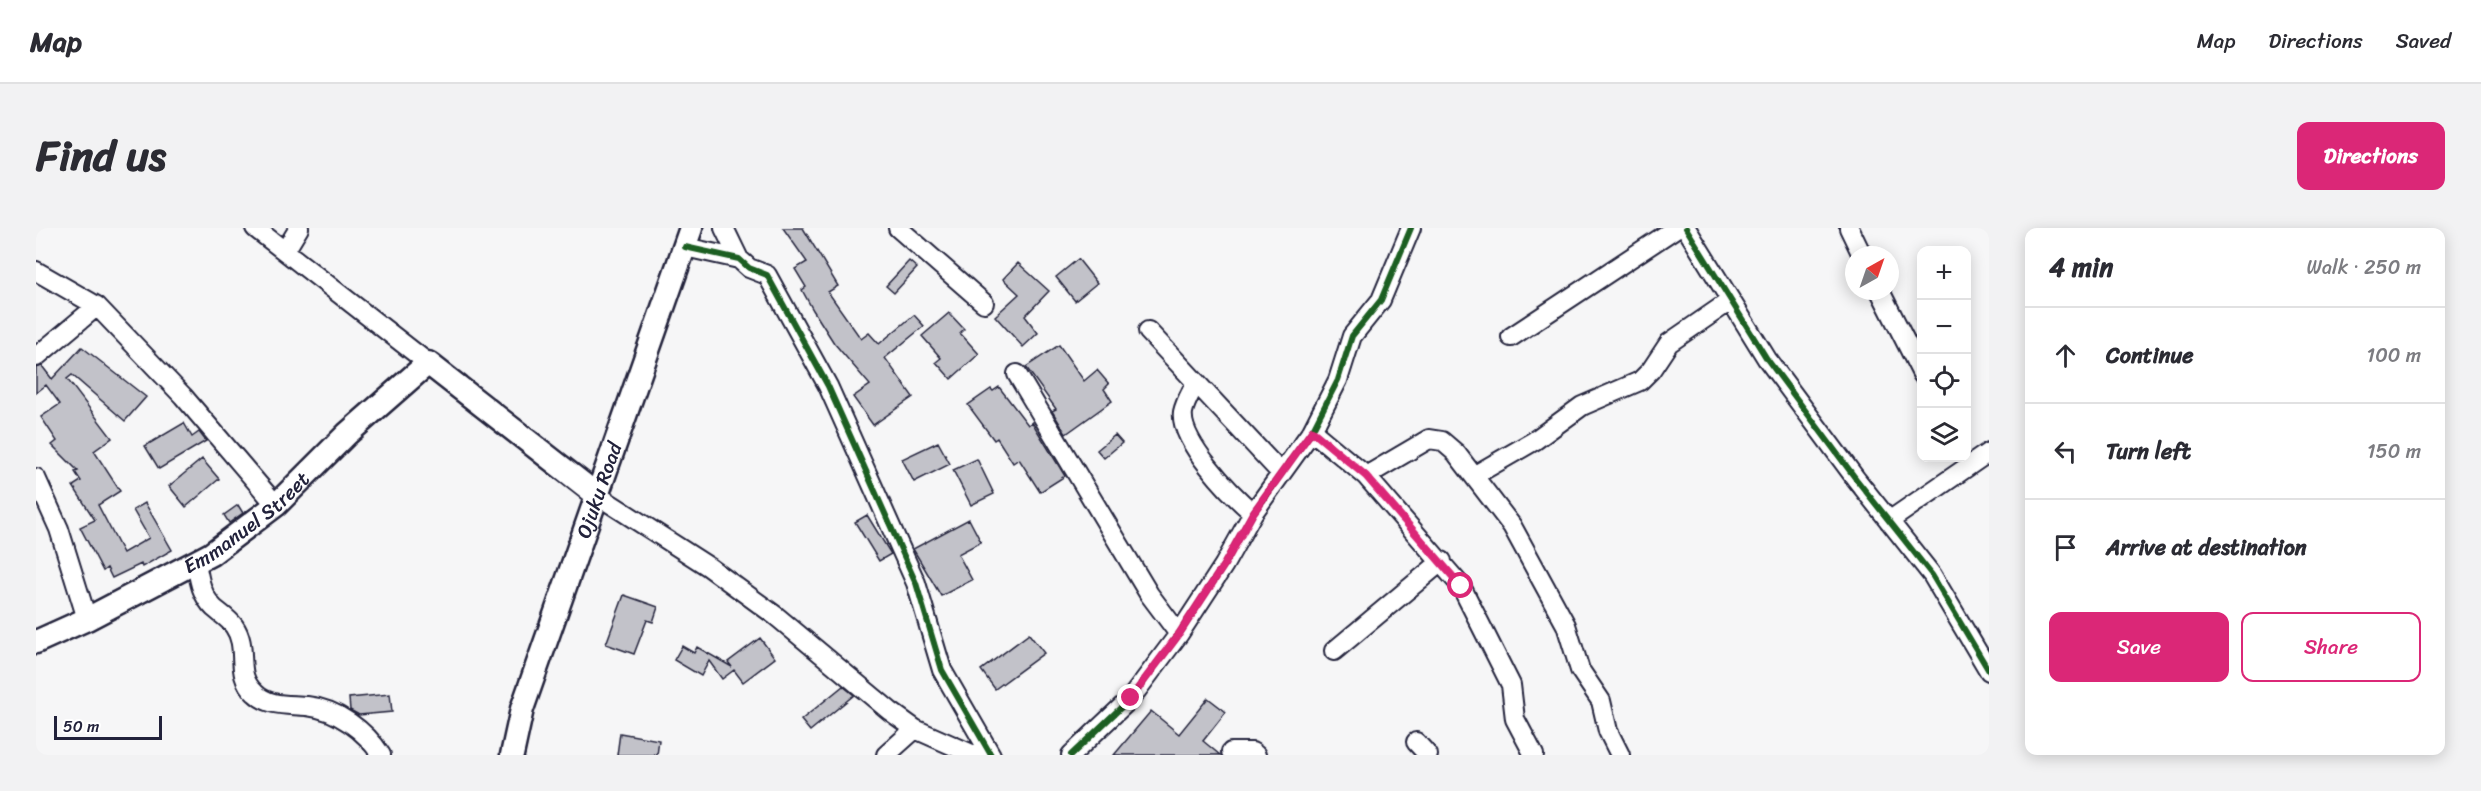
<!DOCTYPE html>
<meta charset="utf-8">
<style>
:root{--surface:#fff;--page:#f2f2f3;--text:#2b2b33;--muted:#7c7c81;--line:#e1e1e2;--accent:#db2777}
body{margin:0;font-family:Sriracha,sans-serif;background:var(--page);color:var(--text)}
.controls{position:absolute;right:18px;top:18px;display:grid;overflow:hidden;border-radius:12px;box-shadow:0 3px 15px #0003}
.controls button{width:54px;height:54px;display:grid;place-items:center;padding:0;border:0;border-bottom:2px solid var(--line);background:var(--surface);color:var(--text);font:30px sans-serif}
.compass{position:absolute;left:1809px;top:18px;width:54px;height:54px;border-radius:50%;background:var(--surface);box-shadow:0 3px 15px #0003;rotate:40deg}
.scale{position:absolute;left:18px;bottom:15px;width:108px;box-sizing:border-box;padding-left:6px;border:3px solid #22223b;border-top:0;font-size:16px;line-height:21px;white-space:nowrap;color:#22223b;-webkit-text-stroke:4px #fff;paint-order:stroke}
.stop{position:absolute;width:18px;height:18px;margin:-14px;border:4px solid #db2777;border-radius:50%;background:#fff}
.stop.end{background:#db2777;border-color:#fff;box-shadow:0 2px 6px #0008}
.list{margin:0;padding:0;list-style:none}
h2{display:flex;justify-content:space-between;align-items:center;height:78px;margin:0;padding:0 24px;font-size:26px}
h2 small{font-size:20px;font-weight:400;color:var(--muted)}
.list li{display:grid;grid-template-columns:39px 1fr auto;gap:18px;align-items:center;box-sizing:border-box;height:96px;padding:0 24px;border-top:2px solid var(--line)}
.list b{display:block;font-size:22px;white-space:nowrap}
.list em{font-size:20px;font-style:normal;color:var(--muted)}
.actions{display:flex;gap:12px;padding:18px 24px}
.actions a{flex:1;padding:14px 0;border:2px solid var(--accent);border-radius:12px;text-align:center;font-size:21px;color:var(--accent)}
.actions .main{background:var(--accent);color:#fff}
.icon{flex:none;width:33px;height:33px;fill:none;stroke:currentColor;stroke-width:2;stroke-linecap:round;stroke-linejoin:round}
.map{position:relative;flex:none;width:1953px;height:527px;overflow:hidden;border-radius:12px}
header{display:flex;align-items:center;gap:36px;box-sizing:border-box;height:84px;padding:0 30px;background:var(--surface);border-bottom:2px solid var(--line)}
header strong{font-size:28px}
nav{display:flex;gap:33px;margin-inline-start:auto;font-size:21px}
.intro{display:flex;align-items:center;justify-content:space-between;box-sizing:border-box;height:144px;padding:0 36px}
h1{margin:0;font-size:42px}
.button{padding:15px 27px;border-radius:12px;background:var(--accent);color:#fff;font-size:21px;font-weight:700}
main{display:flex;gap:36px;padding:0 36px}
aside{flex:1;background:var(--surface);border-radius:12px;box-shadow:0 3px 15px #0003}
.map>svg:first-child{display:block}
</style>
<header>
<strong>Map</strong>
<nav><a>Map</a><a>Directions</a><a>Saved</a></nav>
</header>
<div class="intro"><h1>Find us</h1><a class="button">Directions</a></div>
<main>
<div class="map">
<svg width="1953" height="527" viewBox="0 0 1953 527">
<rect width="100%" height="100%" fill="#f6f6f7"/>
<filter id="ink" filterUnits="userSpaceOnUse"><feTurbulence type="fractalNoise" baseFrequency=".0167" numOctaves="2"/><feDisplacementMap in="SourceGraphic" scale="12" xChannelSelector="R" yChannelSelector="G"/><feConvolveMatrix kernelMatrix="1 2 1 2 8 2 1 2 1" color-interpolation-filters="sRGB"/></filter>
<g filter="url(#ink)">
<!-- building -->
<path fill="#c2c2c9" stroke="#22223b" stroke-width="1.5" d="M 747,0 L 767,0 L 802,58 L 792,64 L 825,111 L 833,105 L 843,116 L 878,87 L 888,98 L 849,130 L 877,169 L 837,197 L 817,169 L 834,157 L 798,115 L 777,82 L 766,62 L 770,59 L 759,41 L 771,34 Z
M 1042,31 L 1061,55 L 1039,73 L 1020,49 Z
M 873,33 L 881,40 L 858,65 L 850,58 Z
M 982,35 L 1013,63 L 989,88 L 1002,105 L 987,119 L 959,88 L 983,66 L 967,51 Z
M 913,85 L 928,101 L 924,105 L 943,126 L 915,151 L 900,134 L 905,130 L 886,108 Z
M 1023,117 L 1048,153 L 1061,142 L 1073,156 L 1068,161 L 1076,173 L 1030,206 L 1016,183 L 1020,181 L 990,139 Z
M 46,119 L 110,169 L 89,193 L 36,147 L 31,151 L 76,210 L 58,223 L 84,263 L 62,277 L 87,325 L 113,310 L 97,282 L 109,275 L 136,322 L 106,339 L 105,336 L 76,350 L 71,340 L 67,343 L 44,299 L 59,292 L 37,258 L 45,253 L 39,244 L 42,243 L 16,217 L 21,213 L 5,189 L 24,176 L 10,157 L 0,165 L 0,140 L 6,138 L 16,151 Z
M 963,159 L 992,197 L 996,194 L 1029,248 L 1004,264 L 983,231 L 977,235 L 961,210 L 958,212 L 932,177 L 955,161 L 957,163 Z
M 148,195 L 156,209 L 163,204 L 170,213 L 123,241 L 109,218 Z
M 1079,207 L 1086,215 L 1068,230 L 1061,222 Z
M 902,214 L 914,236 L 878,254 L 866,231 Z
M 166,231 L 183,251 L 150,279 L 133,258 Z
M 941,231 L 958,266 L 935,277 L 917,242 Z
M 202,277 L 207,285 L 193,295 L 188,287 Z
M 831,287 L 855,326 L 843,333 L 819,294 Z
M 933,291 L 945,314 L 922,326 L 936,352 L 905,368 L 877,321 Z
M 588,367 L 622,379 L 617,394 L 611,392 L 598,426 L 570,416 Z
M 993,406 L 1008,425 L 959,461 L 945,442 Z
M 724,410 L 739,430 L 707,454 L 698,442 L 686,451 L 673,433 L 665,448 L 638,432 L 646,418 L 658,425 L 661,419 L 696,439 L 692,434 Z
M 807,458 L 818,467 L 774,503 L 765,492 Z
M 354,466 L 356,484 L 323,487 L 314,482 L 313,470 Z
M 1172,470 L 1190,484 L 1167,513 L 1184,527 L 1078,527 L 1115,483 L 1143,506 Z
M 584,505 L 623,512 L 621,527 L 581,527 Z"/>
<g fill="none" stroke-linecap="round" stroke-linejoin="round">
<!-- minor casing -->
<g stroke="#22223b" stroke-width="22">
<path id="minor" d="M 219,0 L 392,135
M 688,0 L 703,31
M 862,0 L 948,75
M 1650,0 L 1731,131 L 1820,251 L 1896,347 L 1953,443
M 1813,0 L 1826,27
M 649,19 L 703,31 L 713,40 L 731,47 L 792,158 L 880,355 L 906,442 L 955,527
M 249,23 L 263,0
M 0,43 L 61,78
M 1844,63 L 1886,146
M 1112,103 L 1244,244
M 1475,109 L 1640,0
M 0,129 L 61,78 L 147,168 L 240,277
M 981,146 L 1113,366 L 1143,406
M 1160,154 C 1156,163 1149,174 1147,184 C 1143,213 1196,267 1217,285
M 1276,203 L 1330,248 L 1425,358 L 1475,457 L 1479,491 L 1498,527
M 1439,247 L 1498,213 L 1546,178 L 1604,153 L 1615,142 L 1633,115 L 1694,73
M 1330,248 L 1393,211 L 1406,213 L 1420,225 L 1476,298 L 1530,397 L 1544,442 L 1565,473 L 1572,503 L 1584,527
M 0,250 L 23,301 L 51,391
M 561,267 L 673,339 L 740,388 L 854,483 L 879,501 L 938,527
M 1853,293 L 1953,224
M 160,334 C 163,351 165,367 178,380 C 185,386 193,391 198,398 C 214,421 197,445 219,465 C 233,479 253,476 271,478 C 301,481 330,503 345,527
M 1298,423 L 1406,333
M 1380,514 L 1392,527
M 1195,524 L 1216,524 L 1220,527
M 850,527 L 879,501
M 1035,527 L 1095,470 L 1143,406 L 1188,337 L 1217,285 L 1276,203 L 1302,152 L 1316,108 L 1345,72 L 1375,0"/>
</g>
<!-- major casing -->
<g stroke="#22223b" stroke-width="27">
<g id="major">
<path id="s1" d="M 0,414 L 51,391 L 175,326 L 240,277 L 311,206 L 392,135 L 561,267"/>
<path id="s2" d="M 476,527 L 486,481 L 655,0"/>
</g>
</g>
<!-- minor -->
<use href="#minor" stroke="#fff" stroke-width="18"/>
<!-- major -->
<use href="#major" stroke="#fff" stroke-width="22"/>
<!-- cycleway casing -->
<g stroke="#fff" stroke-width="10">
<path id="cycleway" d="M 1650,0 L 1731,131 L 1820,251 L 1896,347 L 1953,443
M 649,19 L 703,31 L 713,40 L 731,47 L 792,158 L 880,355 L 906,442 L 955,527
M 1035,527 L 1095,470 L 1143,406 L 1188,337 L 1217,285 L 1276,203 L 1302,152 L 1316,108 L 1345,72 L 1375,0"/>
</g>
<!-- cycleway -->
<use href="#cycleway" stroke="#1b5e20" stroke-width="6"/>
</g>
</g>
<g fill="none" stroke-linecap="round" stroke-linejoin="round" filter="url(#ink)">
<!-- route -->
<path stroke="#db2777" stroke-width="8" d="M 1095,470 L 1143,406 L 1188,337 L 1217,285 L 1276,203 L 1330,248 L 1425,358"/>
</g>
<g text-anchor="middle" dominant-baseline="central" stroke-width="4.5" stroke-linejoin="round" paint-order="stroke">
<!-- street labels -->
<g font-size="20" fill="#22223b" stroke="#fff">
<text stroke="none"><textPath href="#s2" startOffset="279">Ojuku Road</textPath></text>
<text stroke="none"><textPath href="#s1" startOffset="243">Emmanuel Street</textPath></text>
</g>
</g>
</svg>
<div class="controls">
<button>+</button>
<button>−</button>
<button><svg class="icon" aria-label="locate" viewBox="0 0 24 24"><circle cx="12" cy="12" r="6"/><path d="M12 2v4M12 18v4M2 12h4M18 12h4"/></svg></button>
<button><svg class="icon" aria-label="layers" viewBox="0 0 24 24"><path d="M12 4l9 5-9 5-9-5zM3 14l9 5 9-5"/></svg></button>
</div>
<svg class="compass" viewBox="-18 -18 36 36"><path d="M0-13l5 13h-10z" fill="#e53935"/><path d="M0 13l5-13h-10z" fill="#7c7c81"/></svg>
<div class="scale">50 m</div>
<div class="stop" style="left:1425px;top:358px"></div>
<div class="stop end" style="left:1095px;top:470px"></div>
</div>
<aside>
<h2>4 min<small>Walk · 250 m</small></h2>
<ul class="list">
<li><svg class="icon" aria-label="ahead" viewBox="0 0 24 24"><path d="M12 20V5M6 11l6-6 6 6"/></svg><div><b>Continue</b></div><em>100 m</em></li>
<li><svg class="icon" aria-label="left" viewBox="0 0 24 24"><path d="M17 20v-9H6M10 6l-5 5 5 5"/></svg><div><b>Turn left</b></div><em>150 m</em></li>
<li><svg class="icon" aria-label="arrive" viewBox="0 0 24 24"><path d="M6 21V4h12l-3 4 3 4H6"/></svg><div><b>Arrive at destination</b></div></li>
</ul>
<div class="actions"><a class="main">Save</a><a>Share</a></div>
</aside>
</main>
